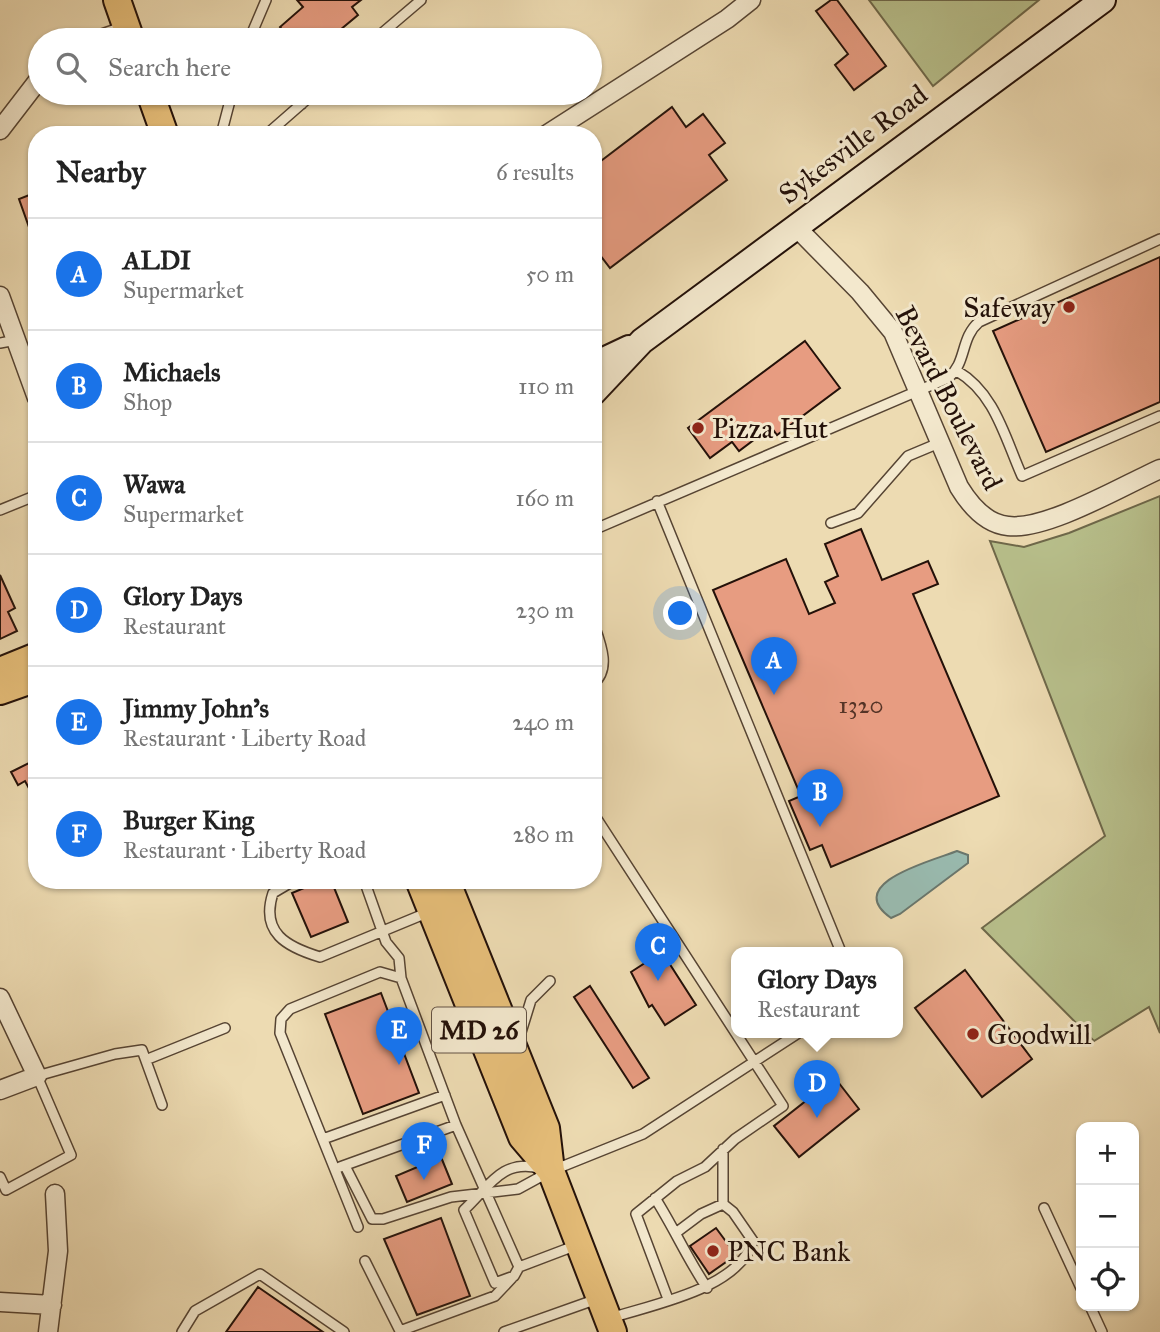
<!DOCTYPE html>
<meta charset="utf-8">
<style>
:root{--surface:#fff;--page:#f6f6f6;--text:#222;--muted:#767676;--line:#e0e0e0;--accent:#1a73e8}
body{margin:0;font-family:"IM FELL Great Primer",serif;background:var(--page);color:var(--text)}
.controls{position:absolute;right:21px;bottom:21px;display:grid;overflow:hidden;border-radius:14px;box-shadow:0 2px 5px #0004}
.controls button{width:63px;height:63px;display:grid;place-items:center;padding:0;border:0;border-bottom:2px solid var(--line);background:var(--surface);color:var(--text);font:35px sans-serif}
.you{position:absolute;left:681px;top:614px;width:24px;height:24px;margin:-18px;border:5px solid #fff;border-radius:50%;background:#1a73e8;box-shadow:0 0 0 10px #1a73e833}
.badge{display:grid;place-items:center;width:46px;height:46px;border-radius:50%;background:var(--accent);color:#fff;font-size:23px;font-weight:700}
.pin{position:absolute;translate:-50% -58px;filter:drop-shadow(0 2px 4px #0008)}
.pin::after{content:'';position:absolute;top:37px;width:24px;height:21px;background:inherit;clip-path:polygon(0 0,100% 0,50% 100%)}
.popup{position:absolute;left:731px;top:947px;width:172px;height:91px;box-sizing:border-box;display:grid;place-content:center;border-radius:14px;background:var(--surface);filter:drop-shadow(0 2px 5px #0005);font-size:23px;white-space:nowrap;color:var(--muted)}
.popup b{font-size:26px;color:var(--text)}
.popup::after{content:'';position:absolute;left:50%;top:100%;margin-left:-14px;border:14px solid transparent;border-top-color:var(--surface)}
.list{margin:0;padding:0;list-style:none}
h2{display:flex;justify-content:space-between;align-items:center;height:91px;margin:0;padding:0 28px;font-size:30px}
h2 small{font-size:23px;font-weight:400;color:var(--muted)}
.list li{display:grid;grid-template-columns:46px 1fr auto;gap:21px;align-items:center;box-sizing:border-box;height:112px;padding:0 28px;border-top:2px solid var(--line)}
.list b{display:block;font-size:26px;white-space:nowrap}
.list p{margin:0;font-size:23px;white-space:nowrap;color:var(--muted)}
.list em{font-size:23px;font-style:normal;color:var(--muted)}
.icon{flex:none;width:38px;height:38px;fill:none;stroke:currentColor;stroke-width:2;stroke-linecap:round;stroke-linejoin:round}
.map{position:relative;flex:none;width:1160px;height:1332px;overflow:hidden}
.search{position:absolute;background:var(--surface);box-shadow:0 2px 5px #0004;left:28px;top:28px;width:574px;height:77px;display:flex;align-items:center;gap:18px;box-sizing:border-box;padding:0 24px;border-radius:38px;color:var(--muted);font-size:26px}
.panel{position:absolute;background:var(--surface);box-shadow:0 2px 5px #0004;left:28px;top:126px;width:574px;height:763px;border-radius:28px}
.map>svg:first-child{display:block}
</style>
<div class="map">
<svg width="1160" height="1332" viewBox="0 0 1160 1332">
<rect width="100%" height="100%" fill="#eddbb2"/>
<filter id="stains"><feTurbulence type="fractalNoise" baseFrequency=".00286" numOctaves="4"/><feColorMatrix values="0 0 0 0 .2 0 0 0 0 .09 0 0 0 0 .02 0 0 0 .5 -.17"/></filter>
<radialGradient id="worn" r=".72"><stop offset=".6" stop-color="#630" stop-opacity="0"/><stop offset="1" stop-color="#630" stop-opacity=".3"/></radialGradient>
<!-- green -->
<path fill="#b8c08c" stroke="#6e684a" stroke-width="2" d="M 869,0 L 1039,0 L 933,86 Z
M 1160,496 L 1160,1033 L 1149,1007 L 1094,1041 L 982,928 L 1105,836 L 990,541 L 1024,547 L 1069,533 Z"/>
<!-- water -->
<path fill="#99bbb0" stroke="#6a776d" stroke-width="2" d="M 957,851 L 968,855 L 968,863 L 900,914 L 891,918 C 841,883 935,860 957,851 Z"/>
<!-- building -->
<path fill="#e79c81" stroke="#241109" stroke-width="2" d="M 297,0 L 361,0 L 352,7 L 358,15 L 328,40 L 278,40 L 286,34 L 280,27 L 303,7 Z
M 831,0 L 837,0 L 886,66 L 854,90 L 835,65 L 848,54 L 816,11 Z
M 672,107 L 686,127 L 703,114 L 725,143 L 709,155 L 727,180 L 610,268 L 593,246 L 593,167 Z
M 37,192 L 37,244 L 35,244 L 19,199 Z
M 1160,257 L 1160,402 L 1046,452 L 993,331 Z
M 805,341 L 840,388 L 777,435 L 771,427 L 739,451 L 732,442 L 710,458 L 688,428 Z
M 861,529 L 882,580 L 928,561 L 938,584 L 913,594 L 999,796 L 831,867 L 822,845 L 810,850 L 789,801 L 801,796 L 713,590 L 786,559 L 809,614 L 835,603 L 825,582 L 838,576 L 825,544 Z
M 0,575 L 15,608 L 8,612 L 17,631 L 0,639 Z
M 37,759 L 37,803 L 25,781 L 18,785 L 11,772 Z
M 323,880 L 331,880 L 348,922 L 311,937 L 292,893 Z
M 662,952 L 696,1005 L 665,1025 L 652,1005 L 649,1007 L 631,972 Z
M 965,970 L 1032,1059 L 982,1097 L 915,1008 Z
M 590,986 L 649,1078 L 633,1088 L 574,997 Z
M 381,993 L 419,1093 L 363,1114 L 325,1014 Z
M 835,1078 L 859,1109 L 799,1157 L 774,1126 Z
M 441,1157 L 452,1184 L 407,1202 L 396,1176 Z
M 441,1218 L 470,1296 L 417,1315 L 384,1239 Z
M 716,1228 L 736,1255 L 709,1274 L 690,1246 Z
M 258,1287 L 323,1332 L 226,1332 Z"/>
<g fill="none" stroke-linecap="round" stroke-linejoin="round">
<!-- lane casing -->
<g stroke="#564433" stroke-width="12">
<path id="lane" d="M 249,40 L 266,0
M 374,40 L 421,0
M 290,93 L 302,104
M 221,135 L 232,93
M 266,135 L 314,93
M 0,343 L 16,340
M 957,371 C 995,393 1005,438 1022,476 L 1160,416
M 657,501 L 841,952
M 0,510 L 37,495
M 831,523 L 858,513 L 908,456 L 939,443
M 593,530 L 948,378 C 967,363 960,338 979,322 L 1160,239
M 593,622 C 600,642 612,669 593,684
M 593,813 L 783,1106 L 735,1139 L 705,1167 L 677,1181 L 636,1214 L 668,1299
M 295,880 L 273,893 C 260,933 287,947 320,957 L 429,912
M 364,880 L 386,942 L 399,958 L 401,978 L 456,1125 L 519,1267 L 577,1245
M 518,1042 L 531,1000 L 550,981
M 148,1059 L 225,1028
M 323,1139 L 445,1095
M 723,1149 L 723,1204
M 345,1166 L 372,1219 L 383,1219 L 451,1197 L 518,1189 L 551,1171 L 643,1134 L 800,1032
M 340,1167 L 456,1125
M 0,1177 L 6,1190 L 71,1155 L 37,1076 L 115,1054 L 142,1050 L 162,1105
M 655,1198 C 674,1228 687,1258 707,1288
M 1044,1208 L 1081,1288
M 358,1227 L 280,1033 L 281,1019 L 290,1009 L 380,972 L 401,978
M 365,1261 L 400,1331 L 495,1296 L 512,1278
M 519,1267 L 514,1276 L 495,1283 L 464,1210 C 489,1187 501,1159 539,1168
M 1090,1306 L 1102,1332
M 611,1318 C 654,1304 738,1289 753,1241 L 733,1212 L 723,1204 L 701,1214 L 677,1232
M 182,1332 L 195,1311 L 260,1274 L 344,1332
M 504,1332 L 597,1299"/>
</g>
<!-- street casing -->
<g stroke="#564433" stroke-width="21">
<path id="street" d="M 98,40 L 127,30
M 0,130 L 40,78
M 546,135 L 727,19 L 751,0
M 795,226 L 860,292 L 893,332 L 959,487 C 970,505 986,524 1008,526 C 1046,531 1124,485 1160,469
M 0,296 L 37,398
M 0,998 L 37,1076 L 0,1090
M 0,1302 L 52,1305
M 48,1332 L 58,1251 L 55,1194"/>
</g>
<!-- secondary casing -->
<g stroke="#241109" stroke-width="28">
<path id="secondary" d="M 593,365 L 629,348
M 593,393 L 642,341 L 1103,0"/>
</g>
<!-- primary casing -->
<g stroke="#241109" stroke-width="30">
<path id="primary" d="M 117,0 L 131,40
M 150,93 L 165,135
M 0,671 L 37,656
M 0,691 L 37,678
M 419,880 L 522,1137 L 551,1171
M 446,880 L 546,1128 L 551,1171 L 613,1332"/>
</g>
<!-- lane -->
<use href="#lane" stroke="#f3e8cd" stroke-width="9"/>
<!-- street -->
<use href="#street" stroke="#f3e8cd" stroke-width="18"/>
<!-- secondary -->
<use href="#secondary" stroke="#f3e8cd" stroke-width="24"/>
<!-- primary -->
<use href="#primary" stroke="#e6be79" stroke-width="26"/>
</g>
<!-- markers -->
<g fill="#8f2418" stroke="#f3e8cd" stroke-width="2.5">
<circle cx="1069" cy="307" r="7"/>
<circle cx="698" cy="428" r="7"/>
<circle cx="973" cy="1034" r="7"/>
<circle cx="713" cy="1251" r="7"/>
</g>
<g text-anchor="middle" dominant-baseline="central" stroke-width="6" stroke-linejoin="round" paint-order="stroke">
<!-- number labels -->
<g font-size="24" fill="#553427">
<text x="861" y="705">1320</text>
</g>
<!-- shield labels -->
<rect fill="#f3e8cd" stroke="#625244" stroke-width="2" x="432" y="1007.5" width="94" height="45" rx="5"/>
<g font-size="26" font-weight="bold" fill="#241109">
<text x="479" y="1030">MD 26</text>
</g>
<!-- street labels -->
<g font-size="28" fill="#241109" stroke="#f3e8cd">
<text transform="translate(853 144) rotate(-37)">Sykesville Road</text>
<text transform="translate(949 398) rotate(63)">Bevard Boulevard</text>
</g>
<!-- poi labels -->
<g font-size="28" fill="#241109" stroke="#f3e8cd" text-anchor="start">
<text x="1055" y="307" text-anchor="end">Safeway</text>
<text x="712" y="428">Pizza Hut</text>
<text x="987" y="1034">Goodwill</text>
<text x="727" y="1251">PNC Bank</text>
</g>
</g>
<rect width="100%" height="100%" filter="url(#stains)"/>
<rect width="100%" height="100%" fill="url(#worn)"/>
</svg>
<div class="controls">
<button>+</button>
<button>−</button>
<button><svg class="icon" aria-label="locate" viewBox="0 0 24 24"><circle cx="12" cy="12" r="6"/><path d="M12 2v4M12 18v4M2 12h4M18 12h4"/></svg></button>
</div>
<div class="you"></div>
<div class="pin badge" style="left:774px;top:695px">A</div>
<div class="pin badge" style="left:820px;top:827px">B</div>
<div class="pin badge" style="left:658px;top:981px">C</div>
<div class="pin badge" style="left:817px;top:1118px">D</div>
<div class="popup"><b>Glory Days</b>Restaurant</div>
<div class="pin badge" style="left:399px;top:1065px">E</div>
<div class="pin badge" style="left:424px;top:1180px">F</div>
<div class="search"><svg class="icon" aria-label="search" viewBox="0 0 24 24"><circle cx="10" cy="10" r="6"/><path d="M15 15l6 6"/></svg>Search here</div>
<section class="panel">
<h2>Nearby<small>6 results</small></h2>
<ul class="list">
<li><span class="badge">A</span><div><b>ALDI</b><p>Supermarket</p></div><em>50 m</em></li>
<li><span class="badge">B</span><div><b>Michaels</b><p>Shop</p></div><em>110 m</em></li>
<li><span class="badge">C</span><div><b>Wawa</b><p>Supermarket</p></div><em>160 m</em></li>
<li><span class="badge">D</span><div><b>Glory Days</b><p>Restaurant</p></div><em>230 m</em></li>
<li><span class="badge">E</span><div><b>Jimmy John's</b><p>Restaurant · Liberty Road</p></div><em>240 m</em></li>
<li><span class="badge">F</span><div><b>Burger King</b><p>Restaurant · Liberty Road</p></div><em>280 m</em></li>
</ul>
</section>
</div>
